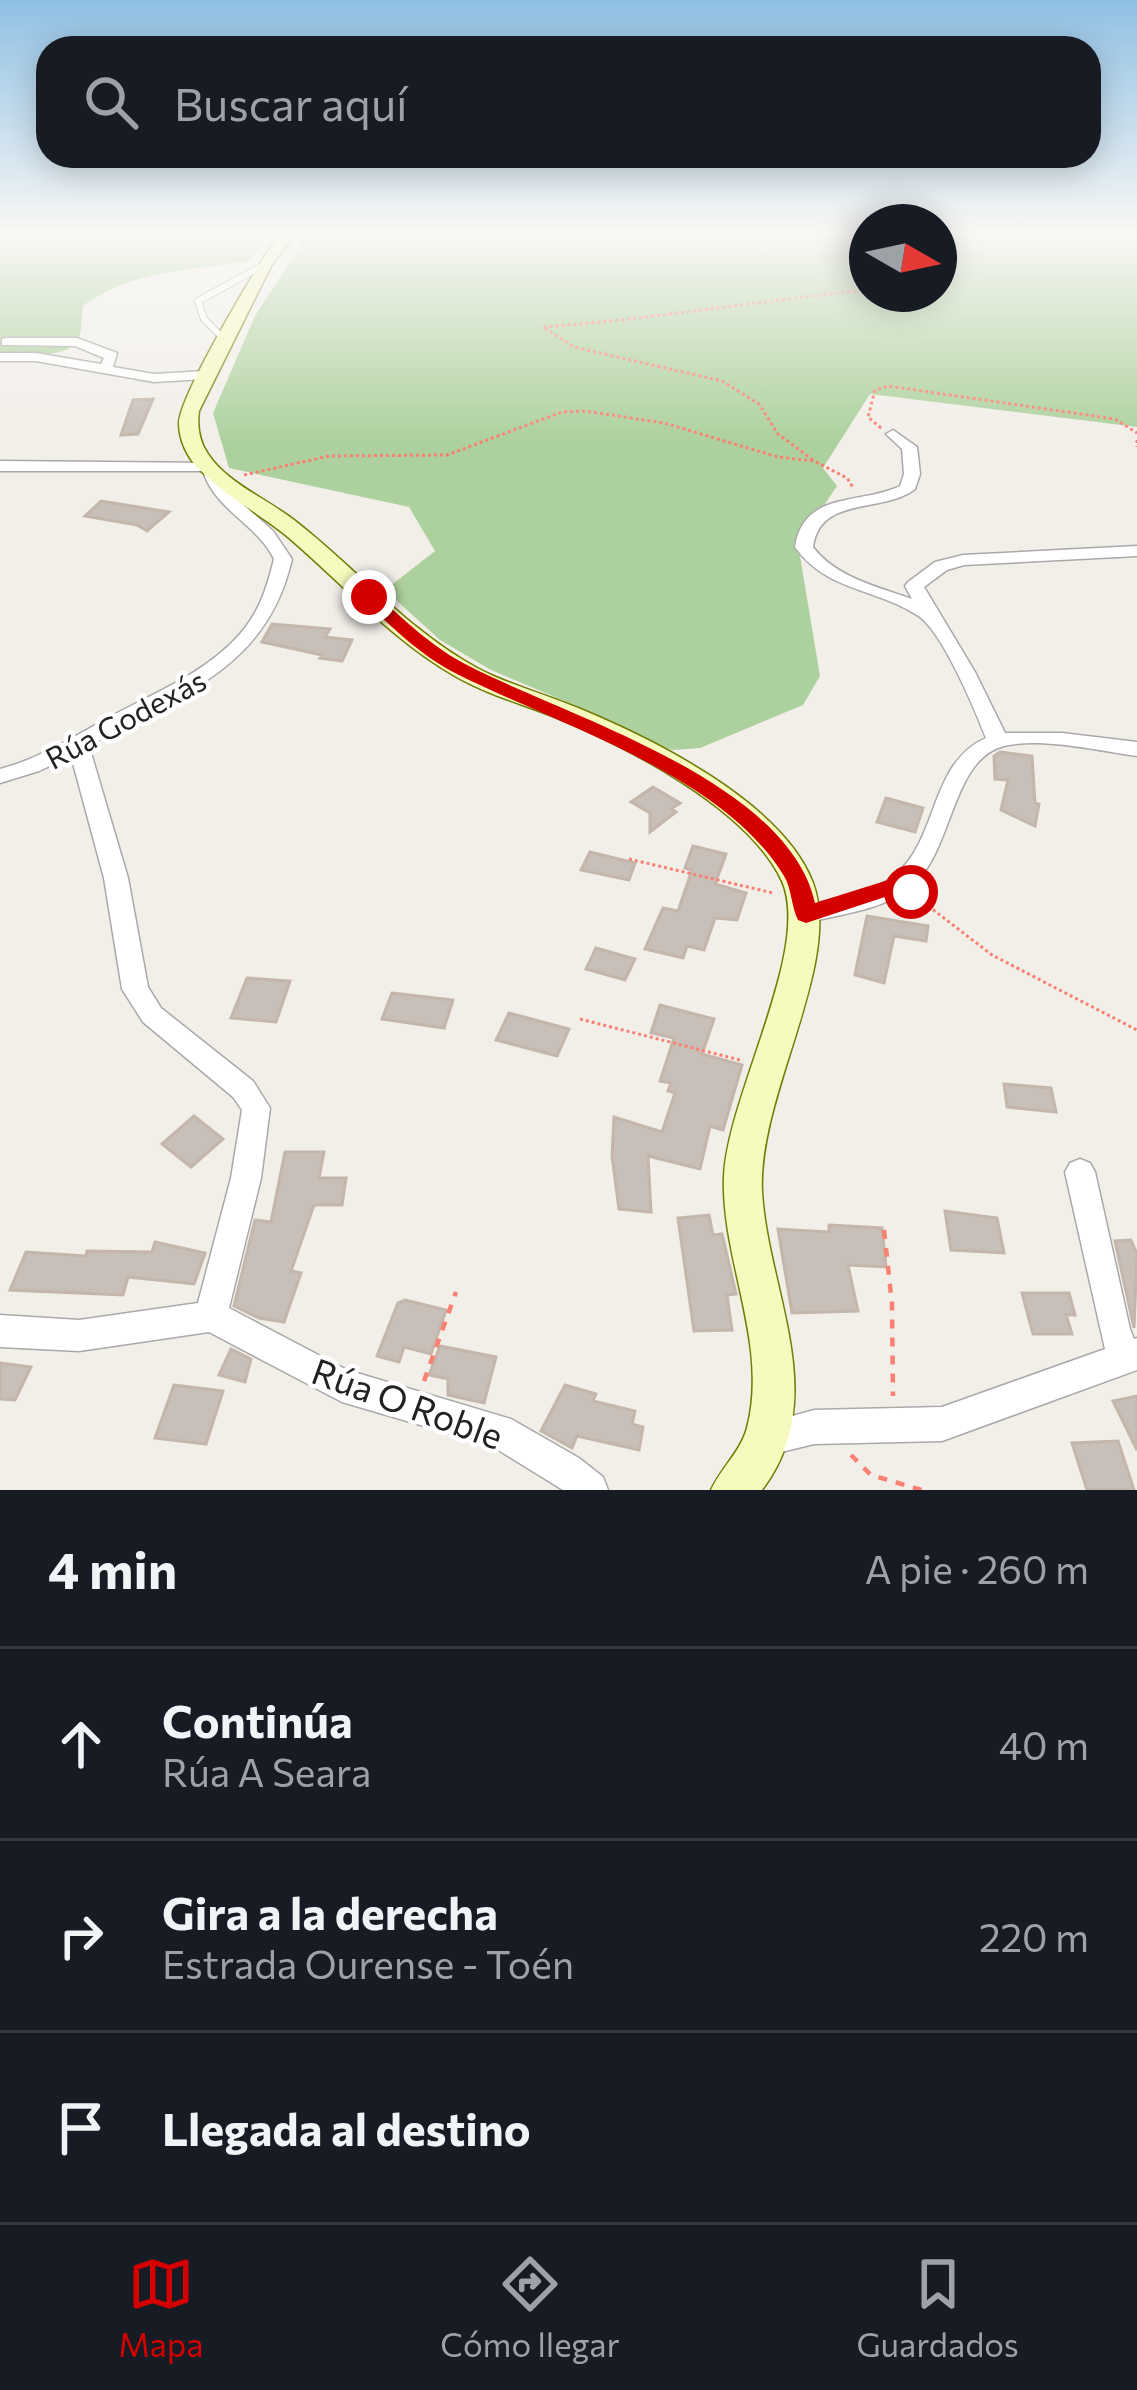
<!DOCTYPE html>
<html lang="es">
<meta charset="utf-8">
<style>
:root{--surface:#171b24;--page:#242831;--text:#f1f3f6;--muted:#9ea1a6;--line:#363941;--accent:#d40000}
body{margin:0;font-family:Commissioner,sans-serif;background:var(--page);color:var(--text)}
.compass{position:absolute;left:849px;top:204px;width:108px;height:108px;border-radius:50%;background:var(--surface);box-shadow:0 6px 30px #0003;rotate:99deg}
.stop{position:absolute;width:36px;height:36px;margin:-27px;border:9px solid #d40000;border-radius:50%;background:#fff}
.stop.end{background:#d40000;border-color:#fff;box-shadow:0 3px 12px #0008}
.list{margin:0;padding:0;list-style:none}
h2{display:flex;justify-content:space-between;align-items:center;height:156px;margin:0;padding:0 48px;font-size:51px}
h2 small{font-size:39px;font-weight:400;color:var(--muted)}
.list li{display:grid;grid-template-columns:78px 1fr auto;gap:36px;align-items:center;box-sizing:border-box;height:192px;padding:0 48px;border-top:3px solid var(--line)}
.list b{display:block;font-size:45px;white-space:nowrap}
.list p{margin:0;font-size:39px;white-space:nowrap;color:var(--muted)}
.list em{font-size:39px;font-style:normal;color:var(--muted)}
.icon{flex:none;width:66px;height:66px;fill:none;stroke:currentColor;stroke-width:2;stroke-linecap:round;stroke-linejoin:round}
.map{position:relative;flex:none;width:1137px;height:1490px;overflow:hidden}
.search{position:absolute;background:var(--surface);box-shadow:0 6px 30px #0003;left:36px;right:36px;top:36px;height:132px;display:flex;align-items:center;gap:30px;box-sizing:border-box;padding:0 42px;border-radius:36px;color:var(--muted);font-size:45px}
.sheet{height:732px;background:var(--surface)}
nav{display:flex;justify-content:space-around;align-items:center;box-sizing:border-box;height:168px;border-top:3px solid var(--line);background:var(--surface);font-size:33px;color:var(--muted)}
nav a{display:grid;justify-items:center;gap:6px}
nav .on{color:var(--accent)}
.map>svg:first-child{display:block}
</style>
<div class="map">
<svg width="1137" height="1490" viewBox="0 0 1137 1490">
<rect width="100%" height="100%" fill="#f2efe9"/>
<!-- forest -->
<path fill="#add19e" d="M 0,232 L 272,232 L 249,261 C 194,270 128,271 83,306 C 81,316 82,325 80,335 C 73,362 20,353 0,353 Z
M 309,232 L 867,232 L 867,294 L 939,294 L 939,232 L 1137,232 L 1137,427 L 870,394 L 823,468 L 837,486 L 798,544 L 820,676 L 803,705 L 700,748 L 673,750 L 647,743 L 593,713 L 491,670 L 440,640 L 385,590 L 435,551 L 409,507 L 229,468 L 213,413 L 255,316 Z"/>
<!-- building -->
<path fill="#c7bfb8" stroke="#c4b6ab" stroke-width="3" d="M 153,399 L 138,434 L 121,435 L 133,400 Z
M 101,501 L 169,512 L 147,531 L 137,525 L 85,516 Z
M 272,624 L 330,629 L 325,637 L 352,640 L 342,661 L 320,658 L 322,655 L 262,642 Z
M 1000,752 L 1032,756 L 1035,803 L 1039,804 L 1035,826 L 1001,810 L 1008,780 L 995,779 L 994,756 Z
M 653,787 L 680,803 L 671,809 L 676,812 L 650,832 L 650,813 L 631,802 Z
M 886,798 L 923,808 L 915,832 L 877,822 Z
M 693,846 L 726,854 L 715,884 L 746,893 L 737,920 L 715,918 L 704,950 L 687,946 L 683,958 L 645,949 L 663,908 L 678,911 L 692,870 L 685,868 Z
M 590,852 L 635,863 L 629,880 L 581,870 Z
M 867,916 L 928,926 L 926,941 L 894,936 L 884,983 L 855,975 Z
M 596,948 L 635,959 L 625,980 L 586,969 Z
M 247,978 L 290,981 L 276,1022 L 231,1018 Z
M 392,993 L 453,1000 L 444,1028 L 382,1019 Z
M 660,1005 L 714,1019 L 702,1054 L 742,1065 L 723,1130 L 710,1126 L 700,1169 L 648,1156 L 651,1212 L 619,1209 L 612,1156 L 614,1117 L 662,1132 L 675,1093 L 668,1091 L 671,1083 L 660,1081 L 674,1038 L 651,1033 Z
M 509,1013 L 569,1029 L 557,1056 L 496,1040 Z
M 1004,1084 L 1051,1088 L 1056,1112 L 1007,1107 Z
M 194,1116 L 223,1139 L 191,1167 L 162,1144 Z
M 285,1152 L 324,1152 L 319,1178 L 346,1178 L 342,1205 L 314,1205 L 291,1271 L 301,1273 L 284,1322 L 259,1318 L 234,1306 L 255,1220 L 271,1222 Z
M 945,1211 L 997,1218 L 1004,1253 L 951,1250 Z
M 709,1215 L 713,1235 L 722,1234 L 736,1294 L 727,1295 L 732,1330 L 694,1331 L 678,1218 Z
M 829,1225 L 882,1228 L 886,1267 L 848,1265 L 858,1311 L 792,1313 L 778,1229 L 829,1232 Z
M 1131,1240 L 1137,1254 L 1134,1328 L 1115,1241 Z
M 155,1242 L 205,1253 L 194,1284 L 128,1277 L 123,1295 L 10,1290 L 26,1252 L 86,1256 L 87,1251 L 152,1252 Z
M 1022,1293 L 1069,1293 L 1075,1315 L 1066,1315 L 1072,1334 L 1033,1334 Z
M 405,1300 L 446,1310 L 431,1354 L 404,1347 L 399,1362 L 377,1356 L 398,1303 Z
M 440,1346 L 496,1357 L 484,1403 L 448,1395 L 448,1379 L 429,1375 Z
M 231,1349 L 251,1359 L 245,1382 L 219,1375 Z
M 0,1363 L 31,1367 L 15,1400 L 0,1399 Z
M 174,1385 L 223,1391 L 206,1444 L 155,1438 Z
M 565,1385 L 596,1394 L 593,1401 L 635,1411 L 632,1424 L 643,1427 L 639,1450 L 577,1436 L 572,1448 L 541,1431 Z
M 1137,1396 L 1137,1450 L 1113,1401 Z
M 1118,1441 L 1134,1490 L 1087,1490 L 1072,1443 Z"/>
<g fill="none" stroke-linecap="round" stroke-linejoin="round">
<!-- lane casing -->
<g stroke="#a9a9a9" stroke-width="8">
<path id="lane" d="M 224,339 L 204,319 L 198,301 L 264,265"/>
</g>
<!-- street casing -->
<g stroke="#a9a9a9" stroke-width="3">
<path id="street" d="M 7,338 L 77,338 L 117,353 L 113,367 L 154,374 L 205,371 L 212,375 L 205,379 L 154,382 L 36,361 L 0,361 L 0,353 L 36,353 L 101,364 L 104,358 L 75,346 L 2,345 L 2,339 Z
M 893,430 L 917,447 L 920,474 L 915,489 C 883,514 820,495 813,547 C 835,577 878,587 912,599 L 905,586 L 908,582 L 935,562 L 963,555 L 1137,546 L 1137,556 L 964,565 L 947,570 L 924,587 L 975,672 L 1005,733 L 1062,733 L 1137,742 L 1137,756 C 1099,751 1034,735 998,748 C 951,766 952,853 911,887 C 884,910 840,914 806,923 L 797,920 L 794,914 L 797,908 C 829,898 868,897 895,875 C 939,839 929,763 986,738 C 975,710 942,630 917,615 C 875,588 826,591 795,547 C 804,490 861,505 900,486 L 904,474 L 902,449 L 886,434 Z
M 0,461 L 213,463 L 228,491 L 273,531 L 292,559 C 267,670 178,695 89,746 L 128,878 L 148,987 L 161,1008 L 253,1081 L 270,1108 L 261,1178 L 229,1308 L 347,1370 L 511,1419 L 579,1458 L 603,1477 L 608,1490 L 563,1490 L 492,1446 L 342,1402 L 209,1332 L 79,1351 L 0,1347 L 0,1315 L 79,1320 L 198,1303 L 231,1178 L 242,1110 L 233,1097 L 143,1022 L 122,989 L 104,878 L 71,756 L 39,771 L 0,783 L 0,769 C 39,759 73,737 108,718 C 154,693 206,673 240,634 C 260,611 267,587 274,559 C 257,524 215,510 203,471 L 0,471 Z
M 1080,1159 L 1090,1163 L 1095,1172 L 1130,1329 L 1134,1339 L 1137,1338 L 1137,1370 L 942,1441 L 814,1444 L 769,1455 L 757,1450 L 752,1438 L 757,1426 L 814,1410 L 942,1407 L 1105,1349 L 1065,1172 L 1070,1163 Z"/>
</g>
<!-- secondary casing -->
<g stroke="#707d05" stroke-width="3">
<path id="secondary" d="M 281,232 L 296,232 L 271,266 L 199,411 C 197,426 199,441 208,454 C 227,483 267,499 294,520 C 356,568 407,630 477,668 C 509,685 545,694 578,708 C 653,739 783,803 813,883 C 843,963 757,1096 762,1192 C 768,1292 832,1398 762,1490 L 711,1490 C 721,1468 741,1451 747,1428 C 769,1344 721,1260 724,1177 C 727,1095 814,946 781,879 C 746,807 626,746 555,717 C 522,704 486,694 455,676 C 392,640 343,584 288,537 C 260,514 227,497 201,471 C 188,459 179,441 179,423 C 180,394 260,260 281,232 Z"/>
</g>
<!-- path-far1 -->
<path stroke="#fa8072" stroke-width="3" stroke-dasharray="3 3" stroke-linecap="butt" d="M 812,232 L 827,239 L 831,232
M 939,254 L 960,232
M 881,428 L 868,417 L 875,390 L 888,386 L 1115,419 L 1137,433
M 1137,440 L 1137,447
M 813,460 L 778,434 L 759,404 L 722,381 L 574,347 L 543,327 C 652,319 758,301 867,290
M 244,475 L 329,456 L 447,455 L 562,412 L 585,411 L 664,423 L 778,457 L 814,461 L 847,478 L 854,489
M 629,859 L 773,893
M 914,895 L 992,955 L 1137,1030
M 580,1019 L 740,1060"/>
<!-- path -->
<path stroke="#fa8072" stroke-width="4.5" stroke-dasharray="9 9" stroke-linecap="butt" d="M 884,1230 L 892,1304 L 893,1396
M 424,1381 L 456,1292
M 851,1455 L 871,1475 L 922,1490"/>
<!-- lane -->
<use href="#lane" stroke="#fff" stroke-width="6"/>
<!-- street -->
<use href="#street" fill="#fff" fill-rule="evenodd"/>
<!-- secondary -->
<use href="#secondary" fill="#f7fabf" fill-rule="evenodd"/>
</g>
<!-- sky -->
<linearGradient id="sky" x2="0" y2="1"><stop stop-color="#8fc0e4"/><stop offset="0.53" stop-color="#f9f8f5"/><stop offset="1" stop-color="#f9f8f5" stop-opacity="0"/></linearGradient>
<rect width="1137" height="441" fill="url(#sky)"/>
<!-- route -->
<path fill="#d40000" d="M 363,593 L 375,593 C 404,620 433,648 469,666 C 568,717 788,781 815,903 L 901,876 L 922,892 L 911,900 L 897,893 L 806,923 L 798,920 C 791,906 792,889 784,876 C 722,774 560,726 457,674 C 421,656 392,627 363,600 Z"/>
<g text-anchor="middle" dominant-baseline="central" stroke-width="9" stroke-linejoin="round" paint-order="stroke">
<!-- street labels -->
<g font-size="30" fill="#222" stroke="#fff">
<text transform="translate(125 718) rotate(-28)">Rúa Godexás</text>
</g>
<!-- near-street labels -->
<g font-size="36" fill="#222" stroke="#fff">
<text transform="translate(408 1402) rotate(20)">Rúa O Roble</text>
</g>
</g>
</svg>
<svg class="compass" viewBox="-18 -18 36 36"><path d="M0-13l5 13h-10z" fill="#e53935"/><path d="M0 13l5-13h-10z" fill="#9ea1a6"/></svg>
<div class="stop" style="left:911px;top:892px"></div>
<div class="stop end" style="left:369px;top:597px"></div>
<div class="search"><svg class="icon" aria-label="search" viewBox="0 0 24 24"><circle cx="10" cy="10" r="6"/><path d="M15 15l6 6"/></svg>Buscar aquí</div>
</div>
<section class="sheet">
<h2>4 min<small>A pie · 260 m</small></h2>
<ul class="list">
<li><svg class="icon" aria-label="ahead" viewBox="0 0 24 24"><path d="M12 20V5M6 11l6-6 6 6"/></svg><div><b>Continúa</b><p>Rúa A Seara</p></div><em>40 m</em></li>
<li><svg class="icon" aria-label="right" viewBox="0 0 24 24"><path d="M7 20v-9h11M14 6l5 5-5 5"/></svg><div><b>Gira a la derecha</b><p>Estrada Ourense - Toén</p></div><em>220 m</em></li>
<li><svg class="icon" aria-label="arrive" viewBox="0 0 24 24"><path d="M6 21V4h12l-3 4 3 4H6"/></svg><div><b>Llegada al destino</b></div></li>
</ul>
</section>
<nav>
<a class="on"><svg class="icon" aria-label="map" viewBox="0 0 24 24"><path d="M3 6l6-2 6 2 6-2v14l-6 2-6-2-6 2zM9 4v14M15 6v14"/></svg>Mapa</a>
<a><svg class="icon" aria-label="directions" viewBox="0 0 24 24"><path d="M12 3l9 9-9 9-9-9zM9 14v-3h6M13 9l2 2-2 2"/></svg>Cómo llegar</a>
<a><svg class="icon" aria-label="saved" viewBox="0 0 24 24"><path d="M7 4h10v16l-5-4-5 4z"/></svg>Guardados</a>
</nav>
